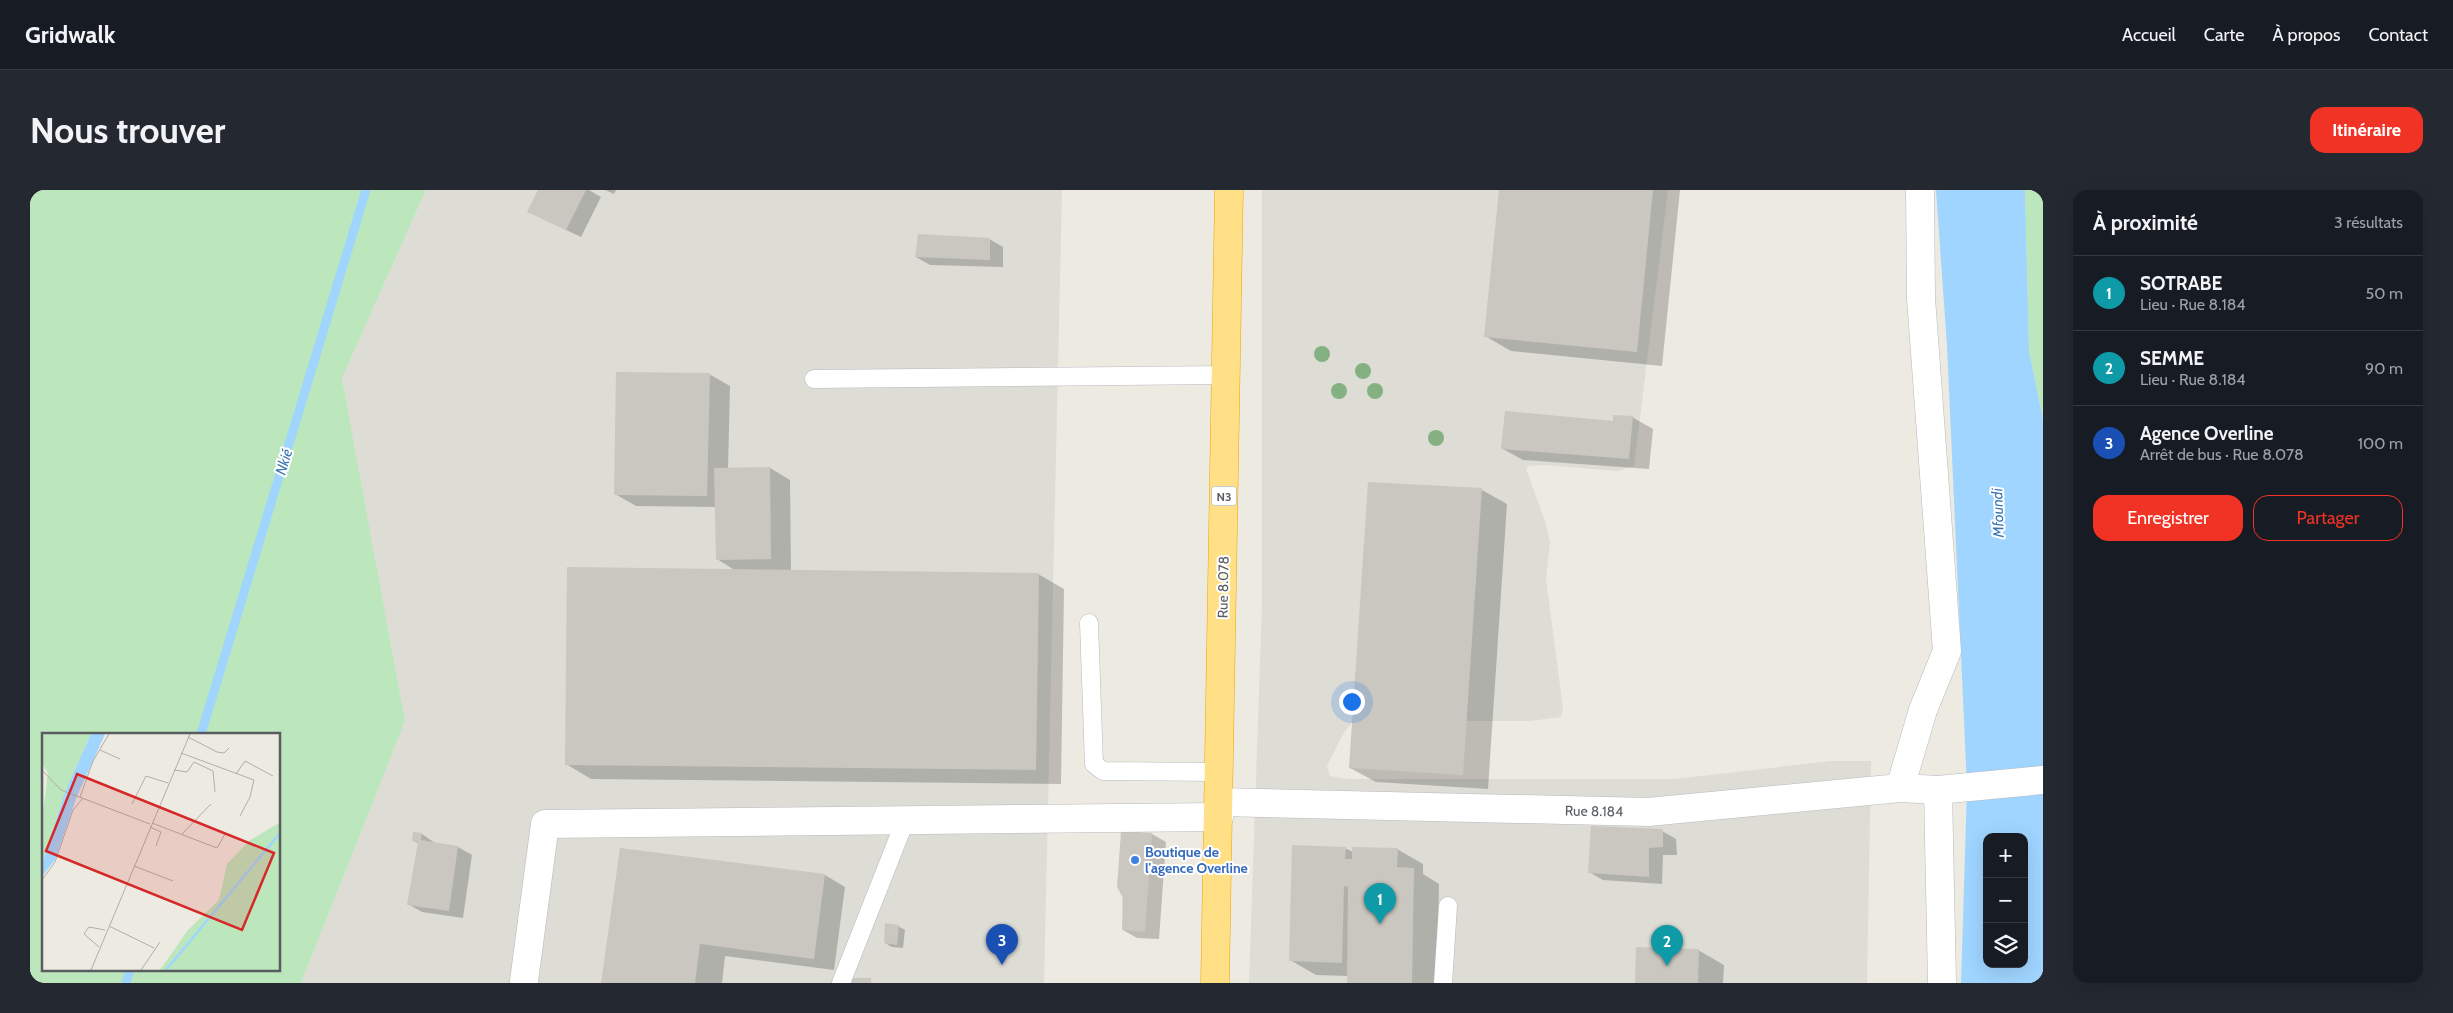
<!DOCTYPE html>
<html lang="fr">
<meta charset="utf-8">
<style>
:root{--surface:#171b24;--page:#242831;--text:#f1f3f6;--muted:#9ea1a6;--line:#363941;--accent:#f03324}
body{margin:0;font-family:Cabin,sans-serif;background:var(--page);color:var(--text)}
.controls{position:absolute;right:15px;bottom:15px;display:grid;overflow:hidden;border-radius:10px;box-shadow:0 5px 20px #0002}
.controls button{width:45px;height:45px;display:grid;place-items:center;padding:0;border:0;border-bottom:1px solid var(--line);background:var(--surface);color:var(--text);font:25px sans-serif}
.you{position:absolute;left:1321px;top:511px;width:18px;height:18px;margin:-12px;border:4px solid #fff;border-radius:50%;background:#1a73e8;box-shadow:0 0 0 8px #1a73e833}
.badge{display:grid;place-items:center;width:32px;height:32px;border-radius:50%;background:var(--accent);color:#fff;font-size:16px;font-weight:700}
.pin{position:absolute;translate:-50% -41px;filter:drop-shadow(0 1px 2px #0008)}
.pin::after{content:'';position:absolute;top:26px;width:18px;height:15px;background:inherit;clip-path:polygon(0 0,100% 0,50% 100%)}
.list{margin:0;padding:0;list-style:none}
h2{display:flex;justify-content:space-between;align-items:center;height:65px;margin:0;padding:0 20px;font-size:21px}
h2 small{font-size:16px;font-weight:400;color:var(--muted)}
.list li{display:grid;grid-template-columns:32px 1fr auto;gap:15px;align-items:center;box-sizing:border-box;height:75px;padding:0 20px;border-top:1px solid var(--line)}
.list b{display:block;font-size:19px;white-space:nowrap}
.list p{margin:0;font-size:16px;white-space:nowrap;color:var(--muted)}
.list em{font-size:16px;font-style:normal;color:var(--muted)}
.actions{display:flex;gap:10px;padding:15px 20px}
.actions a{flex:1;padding:11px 0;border:1px solid var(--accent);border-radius:15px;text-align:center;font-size:18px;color:var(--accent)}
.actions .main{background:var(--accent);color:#fff}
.icon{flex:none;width:28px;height:28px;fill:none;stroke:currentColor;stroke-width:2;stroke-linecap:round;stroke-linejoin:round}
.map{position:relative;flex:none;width:2013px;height:793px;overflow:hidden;border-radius:15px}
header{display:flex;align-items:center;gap:30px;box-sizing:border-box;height:70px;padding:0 25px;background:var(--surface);border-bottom:1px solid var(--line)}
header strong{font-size:24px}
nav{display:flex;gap:28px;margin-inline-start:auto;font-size:18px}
.intro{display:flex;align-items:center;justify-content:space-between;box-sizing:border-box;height:120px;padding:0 30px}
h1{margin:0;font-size:35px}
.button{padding:12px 22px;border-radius:15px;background:var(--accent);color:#fff;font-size:18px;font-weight:700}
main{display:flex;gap:30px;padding:0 30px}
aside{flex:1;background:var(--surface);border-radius:15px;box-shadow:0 5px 20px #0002}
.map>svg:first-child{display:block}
</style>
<header>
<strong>Gridwalk</strong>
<nav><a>Accueil</a><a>Carte</a><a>À propos</a><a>Contact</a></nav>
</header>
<div class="intro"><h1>Nous trouver</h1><a class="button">Itinéraire</a></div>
<main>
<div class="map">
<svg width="2013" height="793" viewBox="0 0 2013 793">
<rect width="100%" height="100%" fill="#edeae1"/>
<!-- industrial -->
<path fill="#dddcd5" d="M 396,0 L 1032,0 L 1014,793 L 271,793 L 375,531 L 312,188 Z
M 1232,0 L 1638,0 L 1604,276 L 1588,281 L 1514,275 L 1499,276 L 1496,279 L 1515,331 L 1520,352 L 1516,389 L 1533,519 L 1531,527 L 1500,531 L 1431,531 L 1329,524 L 1313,544 L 1297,576 L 1300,586 L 1319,589 L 1645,589 L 1801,571 L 1841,571 L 1837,793 L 1219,793 L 1232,414 Z"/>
<!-- green -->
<path fill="#bce6bb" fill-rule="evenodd" d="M 0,0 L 396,0 L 312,188 L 375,531 L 271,793 L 0,793 ZM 14,544 L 249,544 L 249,779 L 14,779 Z
M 1995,0 L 2013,0 L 2013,230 L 1999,161 Z"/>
<!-- water -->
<path fill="#9fd5ff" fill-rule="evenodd" d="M 1906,0 L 1995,0 L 1999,161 L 2013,230 L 2013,793 L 1931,793 L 1937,597 L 1917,156 ZM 1957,647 L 1994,647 L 1994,774 L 1957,774 Z"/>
<!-- shadow -->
<path fill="#0003" d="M 510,0 L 559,0 L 571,7 L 551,47 L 513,29 Z
M 575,0 L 586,0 L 584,4 Z
M 1470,0 L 1650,0 L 1632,176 L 1481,161 L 1455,146 Z
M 959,49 L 973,57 L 973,77 L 900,75 L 886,67 Z
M 679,184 L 700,196 L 698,279 L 740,278 L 760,290 L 761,381 L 1008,384 L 1034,399 L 1031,594 L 561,589 L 536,574 L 706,381 L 687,369 L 686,317 L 606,316 L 585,304 Z
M 1602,227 L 1623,239 L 1619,279 L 1493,270 L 1473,259 Z
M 1452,300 L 1477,314 L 1458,599 L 1346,592 L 1320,578 Z
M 1632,641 L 1646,649 L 1647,665 L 1633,665 L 1632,694 L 1573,690 L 1559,682 Z
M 1092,643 L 1122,644 L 1136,652 L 1129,749 L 1107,748 L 1093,740 Z
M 392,644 L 405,653 L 428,657 L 442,665 L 433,728 L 392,722 L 378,714 L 389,654 L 383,650 Z
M 1315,658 L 1323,662 L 1367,659 L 1393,674 L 1393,684 L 1409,694 L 1407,793 L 1318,793 L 1318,786 L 1286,785 L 1260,770 Z
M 795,685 L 815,697 L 804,780 L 695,766 L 692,793 L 573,793 Z
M 868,736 L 875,740 L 873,758 L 862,757 L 855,753 Z
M 1668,760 L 1694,775 L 1693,793 L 1606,793 Z"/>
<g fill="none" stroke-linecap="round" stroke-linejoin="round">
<!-- stream -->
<path stroke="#9fd5ff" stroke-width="9" d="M 171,544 L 336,0
M 96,793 L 100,779"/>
</g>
<!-- building -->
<path fill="#cac7c0" d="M 508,0 L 556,0 L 536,40 L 497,22 Z
M 1469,0 L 1623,0 L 1607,162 L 1454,147 Z
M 888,44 L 960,48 L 960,70 L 885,67 Z
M 586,182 L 680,183 L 677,306 L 584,305 Z
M 1475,221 L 1583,231 L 1583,225 L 1603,226 L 1599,269 L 1471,259 Z
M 740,277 L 741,369 L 686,370 L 684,278 Z
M 1338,292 L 1452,298 L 1433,585 L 1319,578 Z
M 537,377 L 1009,383 L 1006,580 L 535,575 Z
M 1561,636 L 1633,639 L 1633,657 L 1619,658 L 1619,687 L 1558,683 Z
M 1091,641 L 1122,643 L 1115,742 L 1092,740 L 1093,708 L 1087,697 Z
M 383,642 L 392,643 L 391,650 L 428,656 L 419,721 L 377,715 L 388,652 L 382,651 Z
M 1262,655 L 1316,657 L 1315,669 L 1322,669 L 1322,657 L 1368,658 L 1367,677 L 1384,678 L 1382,793 L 1317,793 L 1318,697 L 1314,696 L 1312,773 L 1259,771 Z
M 590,658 L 795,684 L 784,769 L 670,754 L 665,793 L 571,793 Z
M 855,733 L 869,735 L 867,755 L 854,753 Z
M 1606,757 L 1669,759 L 1668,793 L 1605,793 Z
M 819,788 L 841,788 L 841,793 L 819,793 Z"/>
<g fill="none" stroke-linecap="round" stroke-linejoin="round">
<!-- lane casing -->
<g stroke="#b6b9be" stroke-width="19">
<path id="lane" d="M 784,189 L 1196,185
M 1059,433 L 1064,574 L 1073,581 L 1190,582
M 811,793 L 875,631
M 1413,793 L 1418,716"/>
</g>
<!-- street casing -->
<g stroke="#b6b9be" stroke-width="29">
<path id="street" d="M 1870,598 L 1893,520 L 1917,461 L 1891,108 L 1890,0
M 1908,600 L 1912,793
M 494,791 L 515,634 L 1189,627"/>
</g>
<!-- secondary casing -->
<g stroke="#b6bac0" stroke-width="29">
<path id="secondary" d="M 1189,612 L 1618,622 L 1870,598 L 1908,600 L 2013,590"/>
</g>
<!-- highway casing -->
<g stroke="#eea300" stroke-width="29">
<path id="highway" d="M 1185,793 L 1199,0"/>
</g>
<!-- lane -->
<use href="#lane" stroke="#fff" stroke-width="18"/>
<!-- street -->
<use href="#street" stroke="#fff" stroke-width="28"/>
<!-- secondary -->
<use href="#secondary" stroke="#fff" stroke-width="28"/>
<!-- highway -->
<use href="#highway" stroke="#ffe086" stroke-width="28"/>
</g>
<!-- trees -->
<g fill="#85b182">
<circle cx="1292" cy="164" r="8"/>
<circle cx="1333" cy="181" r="8"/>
<circle cx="1309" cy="201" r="8"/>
<circle cx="1345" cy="201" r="8"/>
<circle cx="1406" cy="248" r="8"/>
</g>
<!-- markers -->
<circle fill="#3f7fe0" stroke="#fff" stroke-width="2" cx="1105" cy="670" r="5"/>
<g text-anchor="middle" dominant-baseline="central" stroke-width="4" stroke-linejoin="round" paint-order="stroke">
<!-- shield labels -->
<rect fill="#fff" stroke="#8b8e91" stroke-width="1" x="1181.5" y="296.5" width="25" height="19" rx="4"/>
<g font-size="12" font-weight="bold" fill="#595d62">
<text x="1194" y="306">N3</text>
</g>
<!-- street labels -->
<g font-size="14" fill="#595d62" stroke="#fff">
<text transform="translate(1193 397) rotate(-89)">Rue 8.078</text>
<text transform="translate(1564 621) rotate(1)">Rue 8.184</text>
</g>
<!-- shop labels -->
<g font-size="14" font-weight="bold" fill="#366cbe" stroke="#fff" text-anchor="start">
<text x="1115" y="662">Boutique de<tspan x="1115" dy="16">l'agence Overline</tspan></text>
</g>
<!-- water labels -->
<g font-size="15" font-style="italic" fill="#3975b5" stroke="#fff">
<text transform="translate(254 272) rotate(-73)">Nkié</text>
<text transform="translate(1968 323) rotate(-92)">Mfoundi</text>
</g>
</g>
<!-- overview -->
<g transform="translate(12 543)">
<rect width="238" height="238" fill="#edeae1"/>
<path d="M 1,1 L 49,1 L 23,59 L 0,131 L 0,87 L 6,40 L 0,31 ZM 237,90 L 237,237 L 118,237 L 146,197 L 177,167 L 185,131 L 207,108 Z" fill="#bce6bb"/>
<path d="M 49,1 L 63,1 L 35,63 L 13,127 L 0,143 L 0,131 L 23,59 Z" fill="#9fd5ff"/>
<path fill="none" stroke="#9fd5ff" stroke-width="2.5" d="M 124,237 L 238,100"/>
<path fill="none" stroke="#aeaeaa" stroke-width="1" d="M 146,4 L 175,19 L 182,20 L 187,15M 58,17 L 78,26M 139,20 L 212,47 L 208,64 L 198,83M 0,37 L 19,57 L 108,91M 132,37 L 145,39 L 152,29 L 171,38 L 173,59M 194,41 L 203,28 L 231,43M 38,64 L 51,28 L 67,1M 90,71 L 104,43 L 126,50M 110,90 L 175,115 L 183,101M 108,94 L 119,99 L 114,113M 140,101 L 169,71M 92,133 L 131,148M 0,147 L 13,129 L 31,77 L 41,65M 67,193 L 112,215M 57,214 L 42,201 L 47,194 L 63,197M 49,237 L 148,1M 99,237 L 118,209"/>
<path fill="#d62828" fill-opacity="0.15" stroke="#d62828" stroke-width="2.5" d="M 35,41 L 232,120 L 200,197 L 4,118 Z"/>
<rect width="238" height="238" fill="none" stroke="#595d62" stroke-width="2.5"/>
</g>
</svg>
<div class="controls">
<button>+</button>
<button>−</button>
<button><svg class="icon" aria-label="layers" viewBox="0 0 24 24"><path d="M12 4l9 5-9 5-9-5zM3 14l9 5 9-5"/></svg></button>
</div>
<div class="you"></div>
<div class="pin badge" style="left:1350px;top:734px;background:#0f9aa8">1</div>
<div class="pin badge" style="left:1637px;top:776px;background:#0f9aa8">2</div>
<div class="pin badge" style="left:972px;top:775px;background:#1a4fb4">3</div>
</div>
<aside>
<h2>À proximité<small>3 résultats</small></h2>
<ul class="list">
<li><span class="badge" style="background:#0f9aa8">1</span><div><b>SOTRABE</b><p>Lieu · Rue 8.184</p></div><em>50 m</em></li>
<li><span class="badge" style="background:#0f9aa8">2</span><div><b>SEMME</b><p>Lieu · Rue 8.184</p></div><em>90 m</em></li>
<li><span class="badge" style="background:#1a4fb4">3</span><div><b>Agence Overline</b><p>Arrêt de bus · Rue 8.078</p></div><em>100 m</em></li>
</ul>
<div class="actions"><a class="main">Enregistrer</a><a>Partager</a></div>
</aside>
</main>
